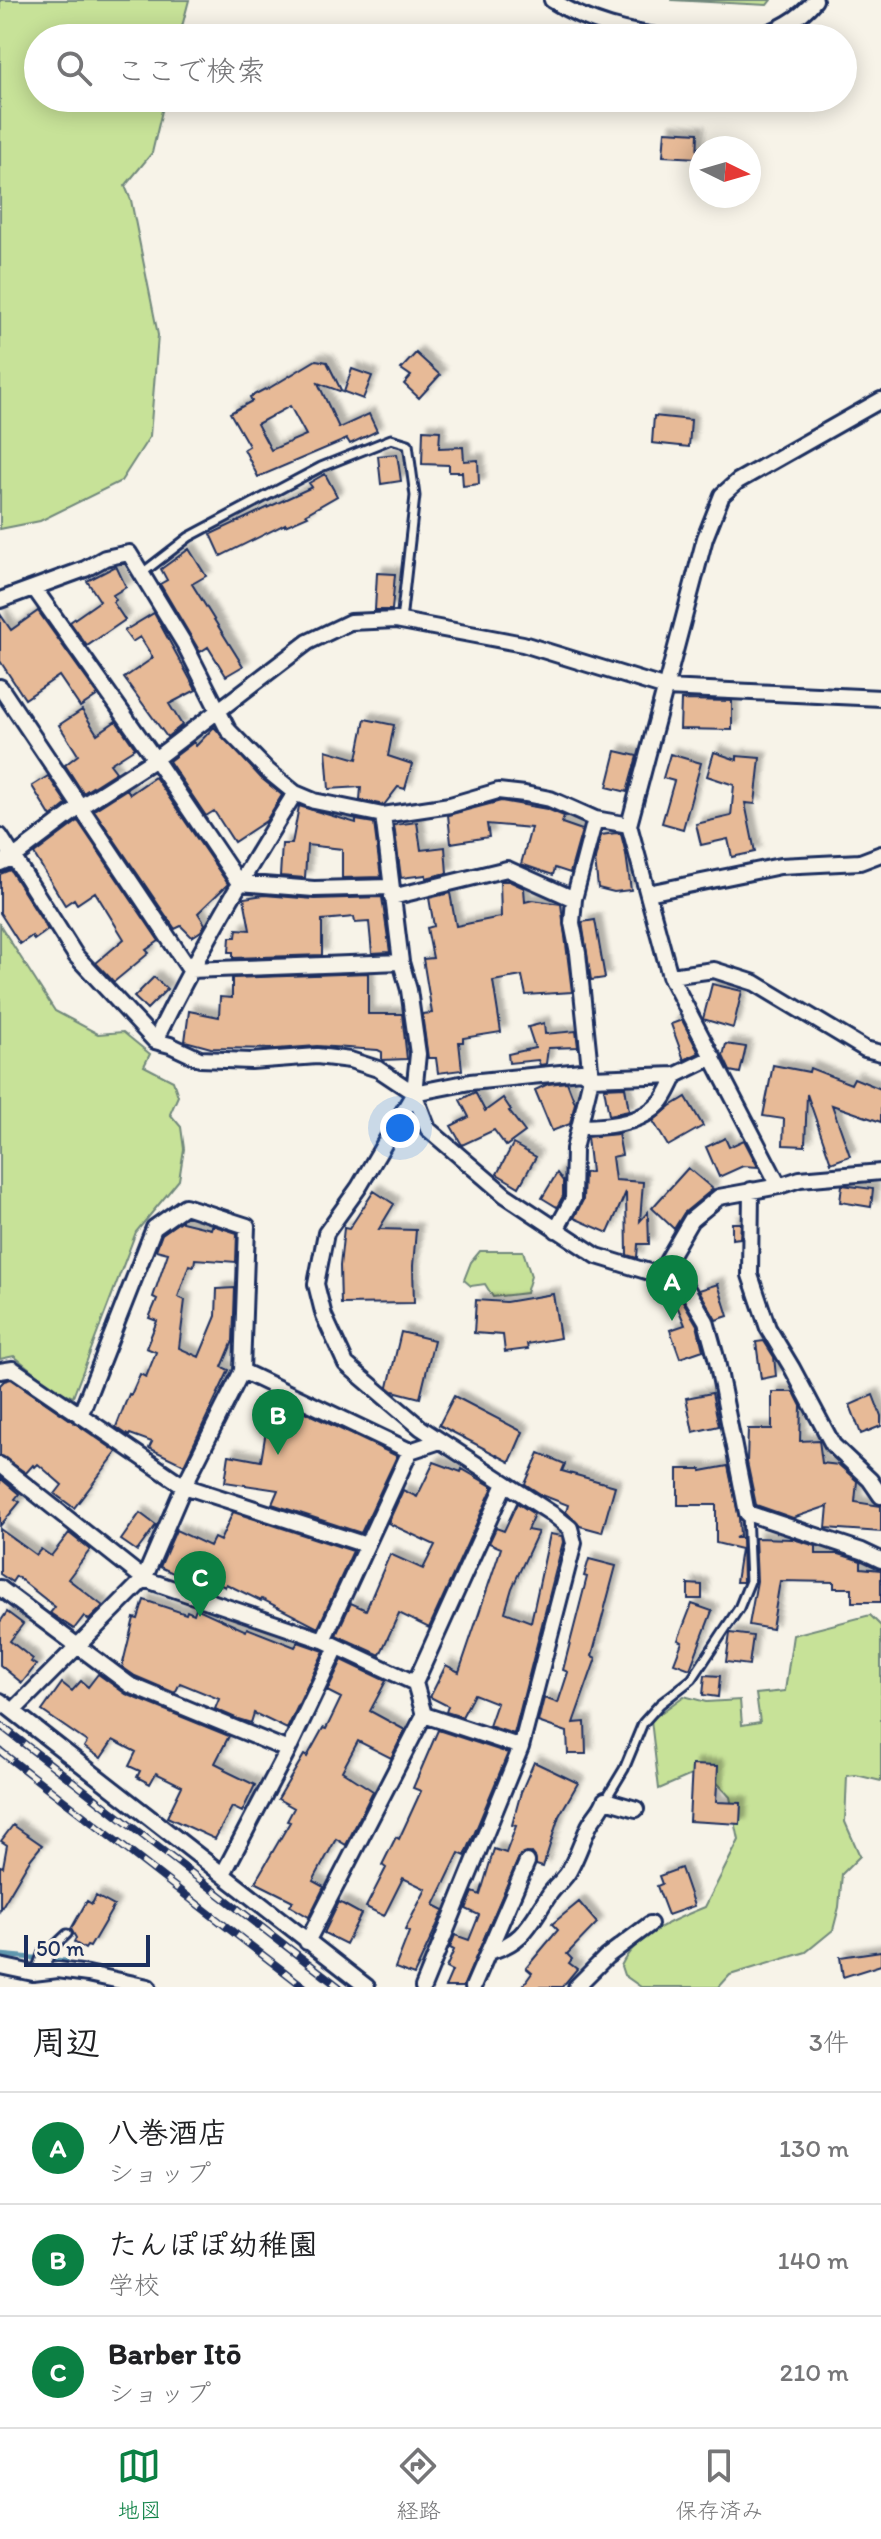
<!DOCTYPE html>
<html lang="ja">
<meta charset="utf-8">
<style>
:root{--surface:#fff;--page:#f2f2f2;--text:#202124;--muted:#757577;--line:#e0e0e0;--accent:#0b8043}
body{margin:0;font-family:Itim,"Klee One",sans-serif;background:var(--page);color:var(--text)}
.compass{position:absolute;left:689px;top:136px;width:72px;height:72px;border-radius:50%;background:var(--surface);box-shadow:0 4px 20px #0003;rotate:95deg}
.scale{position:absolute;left:24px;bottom:20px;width:126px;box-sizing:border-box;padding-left:8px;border:4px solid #1b2f5e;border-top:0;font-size:22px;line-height:28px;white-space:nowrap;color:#1b2f5e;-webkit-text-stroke:6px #f7f3e8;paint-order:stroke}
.you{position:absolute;left:400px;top:1128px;width:28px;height:28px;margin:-20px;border:6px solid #fff;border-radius:50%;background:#1a73e8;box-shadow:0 0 0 12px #1a73e833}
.badge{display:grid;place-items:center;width:52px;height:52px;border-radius:50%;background:var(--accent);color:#fff;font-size:26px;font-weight:700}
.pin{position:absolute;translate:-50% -66px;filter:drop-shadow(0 2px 4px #0008)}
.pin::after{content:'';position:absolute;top:42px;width:28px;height:24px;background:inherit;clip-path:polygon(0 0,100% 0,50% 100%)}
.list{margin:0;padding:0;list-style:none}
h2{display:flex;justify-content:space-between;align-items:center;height:104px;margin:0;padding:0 32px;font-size:34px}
h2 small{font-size:26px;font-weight:400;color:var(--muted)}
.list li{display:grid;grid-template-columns:52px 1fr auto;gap:24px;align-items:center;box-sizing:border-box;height:112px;padding:0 32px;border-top:2px solid var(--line)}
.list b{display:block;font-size:30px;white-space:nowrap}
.list p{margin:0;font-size:26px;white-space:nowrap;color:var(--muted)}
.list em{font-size:26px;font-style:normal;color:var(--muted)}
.icon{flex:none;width:44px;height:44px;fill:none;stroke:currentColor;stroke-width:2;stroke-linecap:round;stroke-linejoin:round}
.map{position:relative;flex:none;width:881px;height:1987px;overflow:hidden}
.search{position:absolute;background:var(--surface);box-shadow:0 4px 20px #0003;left:24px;right:24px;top:24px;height:88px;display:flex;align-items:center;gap:20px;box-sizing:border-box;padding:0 28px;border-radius:44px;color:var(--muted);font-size:30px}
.sheet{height:440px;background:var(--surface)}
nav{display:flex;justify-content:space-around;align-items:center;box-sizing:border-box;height:112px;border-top:2px solid var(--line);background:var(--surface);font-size:22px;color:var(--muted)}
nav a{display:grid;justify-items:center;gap:4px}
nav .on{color:var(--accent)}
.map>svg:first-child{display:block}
</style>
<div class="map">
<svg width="881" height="1987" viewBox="0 0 881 1987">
<defs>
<filter id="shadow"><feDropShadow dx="6" dy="-6" stdDeviation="2" flood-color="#0004"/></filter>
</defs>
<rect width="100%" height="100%" fill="#f7f3e8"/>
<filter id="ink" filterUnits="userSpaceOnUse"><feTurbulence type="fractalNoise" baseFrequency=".0125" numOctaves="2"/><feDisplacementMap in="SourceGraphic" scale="16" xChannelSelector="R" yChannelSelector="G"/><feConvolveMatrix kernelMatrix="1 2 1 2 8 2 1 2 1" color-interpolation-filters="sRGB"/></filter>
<g filter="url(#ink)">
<!-- green -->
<path fill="#c7e298" stroke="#71887b" stroke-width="2" d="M 0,0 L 189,0 L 179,38 L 38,38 L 38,98 L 165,98 L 152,153 L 125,186 L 131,200 L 158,335 L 150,436 L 121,481 L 40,521 L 0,529 Z
M 671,0 L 771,0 L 767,5 Z
M 0,925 L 55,1011 L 98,1034 L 123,1032 L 150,1054 L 144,1066 L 173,1081 L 178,1096 L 170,1114 L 181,1127 L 184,1149 L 179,1180 L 136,1232 L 73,1397 L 56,1390 L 14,1356 L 0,1359 Z
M 480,1251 L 523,1251 L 531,1276 L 526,1293 L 493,1297 L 485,1284 L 471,1286 L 464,1280 L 471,1262 Z
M 870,1615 L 881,1626 L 881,1781 L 856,1775 L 847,1776 L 845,1822 L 860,1856 L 842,1874 L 839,1907 L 833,1930 L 806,1952 L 730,1975 L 719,1987 L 641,1987 L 624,1975 L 621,1966 C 635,1935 675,1919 705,1907 L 739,1840 L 730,1797 L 705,1769 L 659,1789 L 651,1720 L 684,1696 L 706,1702 L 740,1700 L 742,1725 L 760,1722 L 756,1694 L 785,1691 L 793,1635 Z"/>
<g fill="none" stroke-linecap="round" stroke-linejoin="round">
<!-- stream -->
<path stroke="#5e97ae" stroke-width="5" d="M 0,1955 L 66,1961"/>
</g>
<!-- building -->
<path fill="#e7ba97" stroke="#1b2f5e" stroke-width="2" fill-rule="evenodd" filter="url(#shadow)" d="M 665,131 L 698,133 L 697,158 L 663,156 Z
M 416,353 L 440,375 L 419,398 L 404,384 L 411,376 L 401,369 Z
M 316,360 L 327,362 L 342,392 L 318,383 L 339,428 L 369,414 L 377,431 L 350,444 L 347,439 L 258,477 L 244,449 L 249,446 L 230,413 L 252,401 L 250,397 L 265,389 L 266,390 ZM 290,406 L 306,435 L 271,450 L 257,424 Z
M 352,369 L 372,376 L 363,399 L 344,392 Z
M 654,416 L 691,420 L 689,447 L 652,443 Z
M 423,430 L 440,431 L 439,448 L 463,447 L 464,461 L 478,460 L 479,484 L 463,486 L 462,472 L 449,472 L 449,465 L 422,464 Z
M 397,454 L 401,481 L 381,484 L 378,456 Z
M 325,474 L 337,496 L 306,514 L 308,516 L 285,526 L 285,524 L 221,556 L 211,534 L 312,487 L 309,483 Z
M 189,549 L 206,576 L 192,584 L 243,666 L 226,676 L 208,647 L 200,652 L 160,584 L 167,580 L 161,569 Z
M 116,566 L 126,587 L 113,595 L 116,600 L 113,602 L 125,620 L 87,646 L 70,622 L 100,601 L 87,581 Z
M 377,573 L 395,574 L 392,610 L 375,610 Z
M 38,611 L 98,695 L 80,707 L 59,676 L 25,699 L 0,661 L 0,614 L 11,630 Z
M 154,613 L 196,690 L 169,704 L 182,725 L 167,737 L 124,678 L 153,658 L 140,637 L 132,642 L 124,631 Z
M 681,700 L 732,701 L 732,730 L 680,729 Z
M 82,710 L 97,734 L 116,721 L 135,748 L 110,764 L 116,772 L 83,793 L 65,765 L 78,755 L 59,725 Z
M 365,719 L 394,725 L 388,756 L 412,764 L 405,789 L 398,787 L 384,805 L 360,800 L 361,787 L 329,789 L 326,750 L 357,759 Z
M 214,727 L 261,778 L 282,795 L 266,821 L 234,842 L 214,811 L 206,816 L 169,761 L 194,742 L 196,746 Z
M 616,751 L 637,756 L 627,792 L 607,787 Z
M 714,752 L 737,760 L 737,756 L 760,758 L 755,804 L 745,803 L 755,852 L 732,857 L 728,839 L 701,845 L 696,824 L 731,816 L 734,785 L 707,776 Z
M 670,754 L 701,763 L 683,829 L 662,823 L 674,781 L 663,778 Z
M 48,776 L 67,804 L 51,817 L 32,786 Z
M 155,777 L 228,884 L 198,913 L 205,924 L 201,931 L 192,937 L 181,926 L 175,929 L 94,810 L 127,789 L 130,794 Z
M 501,801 L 547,809 L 564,816 L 562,823 L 582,830 L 570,873 L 555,868 L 553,875 L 521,864 L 531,828 L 487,824 L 489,837 L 451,843 L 448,815 Z
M 299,806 L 356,823 L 356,820 L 374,823 L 381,877 L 342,878 L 342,849 L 307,845 L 305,878 L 280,876 L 282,844 L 292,844 Z
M 78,821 L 159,941 L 146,950 L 149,953 L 114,982 L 96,963 L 124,939 L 95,892 L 77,904 L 74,899 L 65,905 L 34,854 Z
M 417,822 L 421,850 L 445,847 L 447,873 L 426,878 L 426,875 L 401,878 L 394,825 Z
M 616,833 L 621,834 L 626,854 L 631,890 L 614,892 L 598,888 L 595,859 L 601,835 Z
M 10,870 L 48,930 L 34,940 L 32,936 L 20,944 L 0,913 L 0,874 Z
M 500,881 L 509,881 L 524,888 L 525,902 L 533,900 L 561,904 L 572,992 L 526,995 L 522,976 L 493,981 L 501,1032 L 463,1038 L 463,1042 L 459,1042 L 462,1070 L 438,1073 L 436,1058 L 428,1058 L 422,1014 L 432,1013 L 423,959 L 433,958 L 427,928 L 434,926 L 429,898 L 450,893 L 456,926 L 501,917 Z
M 264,895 L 314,899 L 382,897 L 390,952 L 372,953 L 369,922 L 355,923 L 354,917 L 322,920 L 322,955 L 233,958 L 233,952 L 229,952 L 230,937 L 236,937 L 237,929 L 250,930 L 244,898 Z
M 595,920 L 605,978 L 591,980 L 582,922 Z
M 368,973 L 368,1014 L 402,1014 L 407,1059 L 382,1060 L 382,1052 L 378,1050 L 317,1046 L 276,1049 L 211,1048 L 185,1041 L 189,1011 L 219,1017 L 220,997 L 232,998 L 232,978 Z
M 154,977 L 167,989 L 147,1009 L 134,997 Z
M 712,984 L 742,991 L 733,1028 L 703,1019 Z
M 682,1020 L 699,1053 L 684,1060 L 671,1024 Z
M 544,1023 L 545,1034 L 576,1031 L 578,1047 L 548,1048 L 546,1064 L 540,1065 L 538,1060 L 509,1063 L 508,1054 L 535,1048 L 528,1027 Z
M 726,1044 L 746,1047 L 740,1073 L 730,1071 L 723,1056 Z
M 773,1065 L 809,1072 L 810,1068 L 851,1084 L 854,1078 L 881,1089 L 881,1122 L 832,1105 L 850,1156 L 831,1163 L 807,1094 L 805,1146 L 783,1145 L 784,1119 L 763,1116 Z
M 567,1082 L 575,1103 L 570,1124 L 552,1131 L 535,1090 L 548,1084 Z
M 625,1087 L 629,1111 L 609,1115 L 604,1088 Z
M 475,1092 L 485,1111 L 503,1098 L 511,1110 L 509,1111 L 525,1132 L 506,1146 L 494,1130 L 462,1145 L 451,1126 L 469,1117 L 460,1100 Z
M 686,1097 L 703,1126 L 668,1146 L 653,1121 L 671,1106 Z
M 618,1134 L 622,1155 L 612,1157 L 615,1180 L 643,1182 L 640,1221 L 648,1212 L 649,1244 L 638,1244 L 637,1258 L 627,1255 L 626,1192 L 608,1233 L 574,1218 L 583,1200 L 584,1173 L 591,1172 L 587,1137 Z
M 725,1138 L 729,1147 L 744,1140 L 758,1167 L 743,1166 L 719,1177 L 706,1147 Z
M 513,1144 L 536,1157 L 519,1187 L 497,1174 Z
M 688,1168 L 713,1189 L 684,1213 L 674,1229 L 652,1208 Z
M 557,1173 L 563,1181 L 563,1196 L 557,1207 L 542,1198 Z
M 842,1185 L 873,1189 L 871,1207 L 840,1202 Z
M 374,1191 L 394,1204 L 379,1229 L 416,1230 L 413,1266 L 414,1303 L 341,1304 L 340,1266 L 344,1228 L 349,1229 Z
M 182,1220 L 182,1222 L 211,1229 L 212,1226 L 215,1226 L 237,1233 L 236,1262 L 195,1259 L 194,1266 L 189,1265 L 178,1297 L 185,1300 L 179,1348 L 199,1357 L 216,1316 L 217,1289 L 235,1288 L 233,1341 L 222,1367 L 229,1370 L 184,1465 L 149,1448 L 152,1442 L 130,1434 L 129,1436 L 116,1427 L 129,1394 L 131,1395 L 140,1374 L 146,1377 L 156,1352 L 146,1348 L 157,1321 L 149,1318 L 157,1299 L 153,1297 L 168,1253 L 156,1250 L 162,1234 Z
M 732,1223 L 741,1223 L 740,1238 L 732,1239 Z
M 718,1284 L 728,1316 L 716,1320 L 699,1290 Z
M 553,1294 L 560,1338 L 527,1344 L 528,1349 L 505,1352 L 503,1335 L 474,1333 L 476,1300 L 506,1302 Z
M 681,1298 L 697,1325 L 703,1350 L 680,1358 L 670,1330 L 685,1325 L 675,1301 Z
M 401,1332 L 434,1340 L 420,1398 L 393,1391 L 388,1387 Z
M 764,1341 L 774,1357 L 776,1376 L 761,1379 L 756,1342 Z
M 11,1379 L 117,1452 L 74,1508 L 55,1494 L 62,1485 L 38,1464 L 35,1467 L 33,1465 L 26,1473 L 0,1455 L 0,1385 L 4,1381 Z
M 772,1392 L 794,1392 L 801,1406 L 800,1441 L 819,1440 L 822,1463 L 839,1465 L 857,1481 L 855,1502 L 881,1506 L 881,1532 L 826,1528 L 828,1506 L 793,1518 L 756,1505 L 747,1462 L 748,1429 L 772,1429 Z
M 712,1393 L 719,1426 L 693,1432 L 686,1398 Z
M 873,1395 L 881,1416 L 881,1426 L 861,1434 L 850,1405 Z
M 454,1396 L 523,1432 L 510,1462 L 439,1425 Z
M 273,1397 L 397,1456 L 361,1533 L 272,1504 L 278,1490 L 225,1482 L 229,1455 L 261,1461 L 267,1425 L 262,1423 Z
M 539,1453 L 565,1464 L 562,1471 L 615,1486 L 602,1532 L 580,1526 L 566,1512 L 568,1505 L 542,1495 L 525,1484 Z
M 434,1462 L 461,1472 L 462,1469 L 493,1487 L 429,1628 L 399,1613 L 380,1655 L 336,1635 L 351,1603 L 366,1610 L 390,1554 L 423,1569 L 435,1545 L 388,1523 L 403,1490 L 417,1497 Z
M 728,1466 L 739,1518 L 740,1536 L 735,1538 L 742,1538 L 743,1582 L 736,1582 L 741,1549 L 716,1543 L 716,1505 L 678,1505 L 678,1469 L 701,1469 L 701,1471 Z
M 0,1478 L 19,1494 L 15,1499 L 20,1502 L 0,1526 Z
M 517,1503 L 534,1514 L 527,1530 L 538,1532 L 512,1588 L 505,1612 L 531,1622 L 550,1534 L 562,1536 L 563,1542 L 514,1734 L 489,1726 L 497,1703 L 474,1694 L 462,1717 L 446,1712 L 448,1706 L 430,1697 L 446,1665 L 459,1672 L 501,1548 L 489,1543 L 496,1528 L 504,1531 Z
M 233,1512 L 353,1551 L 318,1628 L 262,1599 L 261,1601 L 226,1584 L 225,1587 L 190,1569 L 186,1579 L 160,1567 L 176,1530 L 210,1546 L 214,1538 L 220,1541 Z
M 140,1513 L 156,1525 L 137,1551 L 121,1540 Z
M 0,1529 L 36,1555 L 41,1549 L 51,1556 L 69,1533 L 90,1550 L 68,1579 L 103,1606 L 89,1620 L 84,1616 L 74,1629 L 50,1613 L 55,1607 L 16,1576 L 12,1582 L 0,1574 Z
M 755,1538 L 793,1539 L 816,1546 L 816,1554 L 839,1554 L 861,1561 L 861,1568 L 881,1570 L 881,1602 L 852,1602 L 852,1588 L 834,1588 L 834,1582 L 780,1581 L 772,1629 L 749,1625 L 757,1581 Z
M 589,1559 L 616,1566 L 592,1656 L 596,1658 L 573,1723 L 585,1722 L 586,1754 L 568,1754 L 567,1732 L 538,1722 L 544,1698 L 558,1703 L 568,1672 L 563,1670 L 587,1577 L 584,1576 Z
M 688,1584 L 702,1585 L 702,1599 L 688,1599 Z
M 144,1600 L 186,1614 L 187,1611 L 194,1614 L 196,1608 L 246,1631 L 247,1628 L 295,1647 L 298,1642 L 324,1651 L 287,1729 L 254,1713 L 251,1723 L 238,1719 L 215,1709 L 219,1699 L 180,1683 L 175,1693 L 135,1676 L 122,1667 L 134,1618 L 138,1619 Z
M 692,1604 L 712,1611 L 690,1669 L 674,1663 L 682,1642 L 678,1640 Z
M 7,1612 L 23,1624 L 10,1641 L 33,1659 L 31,1662 L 36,1665 L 22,1683 L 0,1665 L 0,1622 Z
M 730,1633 L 753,1636 L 749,1665 L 726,1662 Z
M 342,1660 L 386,1681 L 370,1711 L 405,1730 L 391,1758 L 358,1741 L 342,1771 L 373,1791 L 346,1845 L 336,1839 L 313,1881 L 324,1887 L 309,1917 L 290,1906 L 293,1901 L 255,1882 L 290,1822 L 287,1821 L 294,1808 L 278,1799 L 304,1755 L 307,1757 L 323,1728 L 326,1729 L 341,1698 L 327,1691 Z
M 98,1674 L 126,1694 L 229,1736 L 215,1763 L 225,1768 L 224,1770 L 255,1785 L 242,1812 L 232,1807 L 215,1839 L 167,1817 L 182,1786 L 156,1773 L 150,1784 L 137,1777 L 140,1771 L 129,1766 L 136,1752 L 113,1740 L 101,1758 L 84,1747 L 87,1742 L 42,1711 L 62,1683 L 72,1691 L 81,1681 L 88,1687 Z
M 705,1675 L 720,1676 L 718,1697 L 703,1695 Z
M 438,1730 L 508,1753 L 465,1856 L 459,1853 L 434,1905 L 444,1910 L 414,1975 L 395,1968 L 409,1932 L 405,1930 L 426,1889 L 403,1878 L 384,1916 L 366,1907 L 386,1868 L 382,1865 L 396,1837 L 399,1839 L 421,1791 L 413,1788 Z
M 534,1762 L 578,1783 L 559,1816 L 543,1867 L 536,1865 L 535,1857 L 532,1853 L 520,1855 L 463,1987 L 445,1987 L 452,1971 L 446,1968 L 454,1950 L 450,1948 L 455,1935 L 469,1940 L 479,1915 L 466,1909 L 473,1892 L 480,1895 L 494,1849 L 506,1853 L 516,1826 L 512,1825 L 521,1792 Z
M 692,1765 L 718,1766 L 716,1802 L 741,1803 L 740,1824 L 689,1821 Z
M 13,1825 L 42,1845 L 29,1861 L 0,1910 L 0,1866 L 3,1867 L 7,1845 L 1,1841 Z
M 681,1868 L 694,1906 L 668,1915 L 657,1886 L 662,1884 L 659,1876 Z
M 96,1896 L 114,1906 L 90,1947 L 87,1946 L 85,1949 L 74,1942 L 76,1938 L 71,1929 L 87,1901 L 92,1904 Z
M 339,1902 L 361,1914 L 346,1944 L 324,1933 Z
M 579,1902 L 597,1923 L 567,1954 L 572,1959 L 569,1963 L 577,1969 L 562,1987 L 522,1987 L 532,1973 L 526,1968 L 558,1930 L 552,1924 Z
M 881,1951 L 881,1965 L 843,1977 L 840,1957 Z"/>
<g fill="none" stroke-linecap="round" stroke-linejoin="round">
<!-- service casing -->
<g stroke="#1b2f5e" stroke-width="13">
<path id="service" d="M 141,574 L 189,537 L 321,467 L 391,439 L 408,444 L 415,496 L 401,621
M 606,1799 L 624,1769 L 643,1723 L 660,1704 L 692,1679 L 739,1608 L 750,1581 L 747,1513
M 46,1954 L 67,1934"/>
</g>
<!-- minor casing -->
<g stroke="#1b2f5e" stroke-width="20">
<path id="minor" d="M 552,0 C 589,24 629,33 671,38
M 754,38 C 778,30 799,20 815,0
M 34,588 L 155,759 L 239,883 L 314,889 L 391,887
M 0,600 L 85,569 L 105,558 L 129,553 L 185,645 L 228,730 L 268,771 L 295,793 L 314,801 L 383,815 L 450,805 L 498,791 L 525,794 L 550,799 L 595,819 L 629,825
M 0,687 L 190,970 L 401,962
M 383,815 L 401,962 L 409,990 L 418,1054 L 414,1093 L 359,1187 L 326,1233 L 316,1284 L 324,1316 L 346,1364 L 421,1428 L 554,1515 L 570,1528 L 574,1543 L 521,1747 L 423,1987
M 0,836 L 76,956 L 155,1041 L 170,1045 L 200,1059 L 251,1061 L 317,1056 L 350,1060 L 378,1069 L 414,1093 L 428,1129 L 505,1195 L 597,1256 L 659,1275 L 687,1289 L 706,1321 L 717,1361 L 747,1513 L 862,1551 L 881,1560
M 0,863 L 14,857 L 80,807 L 155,759 L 308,642 L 350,622 L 396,620 L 523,644 L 666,688 L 881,698
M 648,893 L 780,866 L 860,862 L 881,854
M 392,897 L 507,869 L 574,899
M 670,976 L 714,970 L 755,983 L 865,1049 L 881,1053
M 155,1041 C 197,955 244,874 295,793
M 414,1093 L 470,1082 L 581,1071 L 591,1078 L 676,1075 L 713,1057
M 581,1127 C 607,1127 641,1124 660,1103 C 667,1096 671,1084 676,1075
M 779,1186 L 670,976 L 629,825 L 705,538 L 722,495 L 738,481 L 881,400
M 751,1190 L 750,1275 L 768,1328 L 792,1368 L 833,1445 L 870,1480 L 881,1496
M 556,1230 L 573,1199 L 574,1149 L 591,1078 L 578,953 L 572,923 L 574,899 L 595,819
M 659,1275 L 691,1220 L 719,1197 L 779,1186 L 800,1179 L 881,1172
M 0,1371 L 13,1369 L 184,1486 L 366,1545
M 242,1371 L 410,1451 L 440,1441
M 0,1465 L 144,1579 L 323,1640 L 415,1683 L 424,1715 L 521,1747
M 0,1588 L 130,1685 L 288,1750
M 323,1640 L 410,1451
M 415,1683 L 505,1484
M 0,1701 L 367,1987
M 13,1711 L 144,1579 L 184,1486 L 242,1371 L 247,1226 L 185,1206 L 154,1228 L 80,1416
M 223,1874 L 288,1750 L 337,1647
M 307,1942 L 424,1715
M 488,1952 C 524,1943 530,1923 549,1895 C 555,1886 564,1880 569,1871 C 577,1857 582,1841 589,1826 C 594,1816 602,1810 605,1800 L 636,1809
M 0,1966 L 33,1973 L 58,1970 L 88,1974 L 148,1987
M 39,1972 L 46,1954
M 473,1987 L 527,1862
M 576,1987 L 606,1957 L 650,1924"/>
</g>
<!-- service -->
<use href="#service" stroke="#f7f3e8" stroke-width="7"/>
<!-- minor -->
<use href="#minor" stroke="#f7f3e8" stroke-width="14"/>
<!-- rail casing -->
<g stroke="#1b2f5e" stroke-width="8">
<path id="rail" d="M 0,1725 L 339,1987
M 0,1751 L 304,1987"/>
</g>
<!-- rail -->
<use href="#rail" stroke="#f7f3e8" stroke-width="5" stroke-dasharray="15" stroke-linecap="butt"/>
</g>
</g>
</svg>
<svg class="compass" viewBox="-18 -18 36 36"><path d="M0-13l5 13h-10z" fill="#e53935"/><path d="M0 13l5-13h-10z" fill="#757577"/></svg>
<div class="scale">50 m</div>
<div class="you"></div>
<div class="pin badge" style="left:672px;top:1321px">A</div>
<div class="pin badge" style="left:278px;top:1455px">B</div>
<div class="pin badge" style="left:200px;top:1617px">C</div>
<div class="search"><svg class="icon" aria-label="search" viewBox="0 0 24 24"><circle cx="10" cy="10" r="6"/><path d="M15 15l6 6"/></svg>ここで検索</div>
</div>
<section class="sheet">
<h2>周辺<small>3件</small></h2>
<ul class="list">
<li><span class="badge">A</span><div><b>八巻酒店</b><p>ショップ</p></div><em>130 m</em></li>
<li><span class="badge">B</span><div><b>たんぽぽ幼稚園</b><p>学校</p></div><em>140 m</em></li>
<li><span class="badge">C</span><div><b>Barber Itō</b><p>ショップ</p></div><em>210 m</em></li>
</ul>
</section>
<nav>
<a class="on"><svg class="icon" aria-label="map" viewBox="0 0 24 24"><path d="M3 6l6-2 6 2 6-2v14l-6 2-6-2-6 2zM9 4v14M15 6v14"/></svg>地図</a>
<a><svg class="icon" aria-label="directions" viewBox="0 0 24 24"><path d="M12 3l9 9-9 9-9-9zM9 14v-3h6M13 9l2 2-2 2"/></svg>経路</a>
<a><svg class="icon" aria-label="saved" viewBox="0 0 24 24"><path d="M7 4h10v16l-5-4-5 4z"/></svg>保存済み</a>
</nav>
